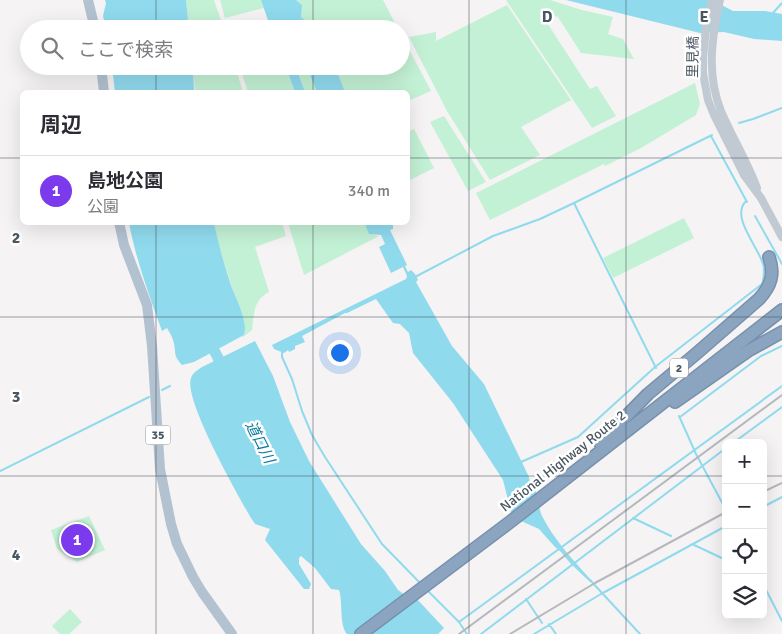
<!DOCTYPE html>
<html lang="ja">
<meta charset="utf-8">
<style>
:root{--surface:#fff;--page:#f7f7f7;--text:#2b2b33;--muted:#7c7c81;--line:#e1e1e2;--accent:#7c3aed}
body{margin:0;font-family:Signika,"Noto Sans JP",sans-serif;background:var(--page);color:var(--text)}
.controls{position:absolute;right:15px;bottom:15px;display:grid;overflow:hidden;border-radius:8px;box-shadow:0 5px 20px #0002}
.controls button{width:45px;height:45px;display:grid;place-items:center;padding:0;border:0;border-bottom:1px solid var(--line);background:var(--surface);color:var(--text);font:25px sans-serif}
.you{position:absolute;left:339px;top:352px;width:18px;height:18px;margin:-12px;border:4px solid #fff;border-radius:50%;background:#1a73e8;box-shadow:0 0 0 8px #1a73e833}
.badge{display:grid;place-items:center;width:32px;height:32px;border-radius:50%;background:var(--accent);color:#fff;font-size:16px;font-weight:700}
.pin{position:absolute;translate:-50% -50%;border:2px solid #fff;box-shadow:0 1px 5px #0006}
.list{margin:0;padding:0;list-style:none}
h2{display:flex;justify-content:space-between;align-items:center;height:65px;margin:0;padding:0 20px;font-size:21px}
h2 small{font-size:16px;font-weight:400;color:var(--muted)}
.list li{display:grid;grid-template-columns:32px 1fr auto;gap:15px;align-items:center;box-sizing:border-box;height:70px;padding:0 20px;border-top:1px solid var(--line)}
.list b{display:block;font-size:19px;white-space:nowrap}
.list p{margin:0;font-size:16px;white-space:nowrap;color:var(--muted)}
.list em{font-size:16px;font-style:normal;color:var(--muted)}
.icon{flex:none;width:28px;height:28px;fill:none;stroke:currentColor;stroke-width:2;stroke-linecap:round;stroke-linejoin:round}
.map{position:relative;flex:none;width:782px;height:634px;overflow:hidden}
.search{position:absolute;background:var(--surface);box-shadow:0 5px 20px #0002;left:20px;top:20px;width:390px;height:55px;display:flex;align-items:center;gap:12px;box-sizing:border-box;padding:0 18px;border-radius:28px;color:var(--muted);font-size:19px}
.panel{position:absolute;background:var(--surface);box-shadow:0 5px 20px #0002;left:20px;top:90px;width:390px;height:135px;border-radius:8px}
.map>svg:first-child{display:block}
</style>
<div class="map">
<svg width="782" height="634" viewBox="0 0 782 634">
<rect width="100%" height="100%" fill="#f5f3f3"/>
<!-- green -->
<path fill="#c3f1d5" d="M 186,0 L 214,0 L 224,29 L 189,29 Z
M 220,0 L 261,0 L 264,8 L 225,18 Z
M 296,0 L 383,0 L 398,29 L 311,29 L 308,22 L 301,17 L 301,4 Z
M 506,0 L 550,0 L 582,10 L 613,17 L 608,34 L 623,39 L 634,59 L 581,53 L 558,17 L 540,12 L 590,89 L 597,86 L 616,116 L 592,128 Z
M 507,5 L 571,100 L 521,127 L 540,155 L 490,180 L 447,111 L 409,37 L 436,32 L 436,41 Z
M 401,34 L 431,91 L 408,101 L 408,92 L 345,92 L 335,66 L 401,66 Z
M 193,66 L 235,66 L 243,92 L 195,92 Z
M 271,66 L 286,66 L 295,92 L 248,92 L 242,74 Z
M 302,68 L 308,71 L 317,92 L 305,92 L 299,76 L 300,69 Z
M 695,83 L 700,104 L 696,115 L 641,148 L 605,166 L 604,164 L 490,220 L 476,193 Z
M 444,116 L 486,182 L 468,191 L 430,122 Z
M 414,129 L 434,168 L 408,181 L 408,132 Z
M 684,218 L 694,238 L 613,278 L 603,258 Z
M 214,223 L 282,223 L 286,236 L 255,247 L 269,292 C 253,300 254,315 252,330 L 242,338 L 245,333 L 244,324 L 219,247 Z
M 288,223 L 366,223 L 366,227 L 373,235 L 379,236 L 304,275 Z
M 89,516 L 105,550 L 77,562 L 57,549 L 51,530 Z
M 70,609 L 82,622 L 69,634 L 60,634 L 52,626 Z"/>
<!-- water -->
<path fill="#90daee" d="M 105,0 L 186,0 L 189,29 L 106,29 L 103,16 L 106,3 Z
M 261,0 L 296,0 L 302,5 L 301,17 L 308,22 L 311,29 L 271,29 Z
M 566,0 L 712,0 L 733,11 L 765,11 L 782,14 L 782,41 L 754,39 L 724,32 L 700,33 Z
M 112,66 L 193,66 L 194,92 L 115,92 Z
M 335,66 L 345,92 L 317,92 L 308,71 L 302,68 L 300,69 L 299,76 L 305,92 L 295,92 L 286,67 Z
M 129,223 L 214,223 C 218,242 223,261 229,279 C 233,294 249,321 244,335 L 194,362 L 182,365 C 172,354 177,353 173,340 C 172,336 169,332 167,328 L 162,331 C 149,295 136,260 129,223 Z
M 366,223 L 393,223 L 393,229 L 390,230 L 407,265 L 405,266 L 408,272 L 411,270 L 415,274 L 418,280 L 416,282 L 452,346 L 484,384 L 529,477 L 530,486 C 541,492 537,506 542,516 C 554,540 574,561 592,581 L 590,582 L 570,563 L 561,552 L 555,547 L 539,529 L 521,521 L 511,512 L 503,480 L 453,403 L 413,353 L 409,333 L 400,324 L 393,323 L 376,299 L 347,313 L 345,313 L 302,336 L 305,342 L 295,346 L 295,349 L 289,352 L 288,350 L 284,353 L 274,349 L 272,345 L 406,279 L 407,276 L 403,267 L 391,273 L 379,247 L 385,244 L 381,235 L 369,234 L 366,227 Z
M 255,341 L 273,376 L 290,422 L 309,461 L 361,544 L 385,571 L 398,590 L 405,595 L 416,598 L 444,628 L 438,634 L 347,634 C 339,625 343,601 339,590 L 331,589 L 315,568 L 301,556 L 299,558 L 299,564 L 311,584 L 309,589 L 304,589 L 265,540 L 270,529 L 255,524 L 251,518 C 238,495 183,399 191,378 C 193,372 198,370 202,367 Z"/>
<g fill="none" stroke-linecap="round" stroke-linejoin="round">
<!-- stream -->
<path stroke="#90daee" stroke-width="2" d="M 772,14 L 782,3
M 739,123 L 753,119 L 782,108
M 711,136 L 747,202
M 755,216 L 782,264
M 415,277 L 493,236 L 540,219 L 574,203
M 282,352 L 282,357 L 292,379 L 302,411 L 312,435 L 325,457 L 382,544 L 422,585
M 656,368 L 574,203 L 712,135
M 162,390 L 170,386
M 679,416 L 696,454 L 726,510
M 680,417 L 761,356 L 782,346
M 733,443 L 782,407
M 521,462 L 578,437 L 655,367 L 762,284 C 764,279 764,273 764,268 C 762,250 729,218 746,201
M 0,471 L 149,397
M 763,507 L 782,497
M 633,518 L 671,536
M 692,544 L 726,560
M 590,580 L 640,634
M 763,584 L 782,621
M 427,590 L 459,622 L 467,634
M 526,599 L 542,623
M 459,622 L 782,386
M 549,624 L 556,634
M 481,634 L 726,448
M 534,634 L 601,594 L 726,526"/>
<!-- river -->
<path stroke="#90daee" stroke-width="11" d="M 208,339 L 225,371"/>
<!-- highway casing -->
<g stroke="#7690ad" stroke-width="14">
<path id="highway" d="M 675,402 L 748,351 L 782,332
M 600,443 L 648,394 L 697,353 L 759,299 C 771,286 775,274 769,257
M 361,634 L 510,522 L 782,310"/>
</g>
<!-- minor -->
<path stroke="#c1cad2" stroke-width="8" d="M 712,0 L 706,27 L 703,58 L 703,73 L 708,100 L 714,115 L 744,175 L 761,198 L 782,237
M 720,0 C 712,37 706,74 721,111 C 732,137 747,161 757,188"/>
<!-- major -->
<path stroke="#b3c2d1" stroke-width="10" d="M 88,0 L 95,29
M 101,66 L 104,92
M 119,222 L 124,245 L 147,305 L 152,346 L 160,469 L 171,524 L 177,544 L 193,577 L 202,592 L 232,634"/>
<!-- highway -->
<use href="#highway" stroke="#8ba5c1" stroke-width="11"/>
<!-- rail -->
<path stroke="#b5b8bd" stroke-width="2" d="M 763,492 L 782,483
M 459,634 L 782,395
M 510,634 L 595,583 L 726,512"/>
</g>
<!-- grid -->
<path fill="none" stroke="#4a5661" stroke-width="1" stroke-opacity="0.55" d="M 156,0 L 156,29M 313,0 L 313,29M 469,0 L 469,634M 626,0 L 626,634M 156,66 L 156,92M 313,66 L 313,92M 0,158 L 22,158M 408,158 L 782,158M 156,222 L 156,634M 313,222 L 313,634M 0,317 L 782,317M 0,476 L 726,476M 763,476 L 782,476"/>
<g text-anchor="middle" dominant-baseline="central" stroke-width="5" stroke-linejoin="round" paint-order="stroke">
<!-- shield labels -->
<g fill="#fff" stroke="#808990" stroke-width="1">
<rect x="670" y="358.5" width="18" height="19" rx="4"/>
<rect x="145.5" y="425.5" width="25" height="19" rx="4"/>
</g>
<g font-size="12" font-weight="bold" fill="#4a5661">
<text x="679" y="368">2</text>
<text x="158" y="435">35</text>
</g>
<!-- street labels -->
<g font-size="14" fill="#4a5661" stroke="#fff">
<text transform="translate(693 57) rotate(-89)">里見橋</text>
<text transform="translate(563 461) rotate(-38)">National Highway Route 2</text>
</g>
<!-- water labels -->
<g font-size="15" font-style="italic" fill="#0c7c9b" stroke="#fff">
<text transform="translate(260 442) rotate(63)">道口川</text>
</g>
</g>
<g font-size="16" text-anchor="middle" font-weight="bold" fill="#4a5661" stroke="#fff" stroke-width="5" stroke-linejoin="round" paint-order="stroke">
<text x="547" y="22">D</text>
<text x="704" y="22">E</text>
<text x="16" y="243">2</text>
<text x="16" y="402">3</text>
<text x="16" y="560">4</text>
</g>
</svg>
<div class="controls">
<button>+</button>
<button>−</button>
<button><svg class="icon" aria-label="locate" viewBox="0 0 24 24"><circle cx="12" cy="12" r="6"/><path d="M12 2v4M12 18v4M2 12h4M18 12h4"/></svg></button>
<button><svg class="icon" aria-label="layers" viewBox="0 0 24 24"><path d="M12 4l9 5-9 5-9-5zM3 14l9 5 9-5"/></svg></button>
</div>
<div class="you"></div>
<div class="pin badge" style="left:77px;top:540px">1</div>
<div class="search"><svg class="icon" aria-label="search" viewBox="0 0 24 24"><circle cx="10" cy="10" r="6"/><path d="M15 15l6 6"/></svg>ここで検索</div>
<section class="panel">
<h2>周辺<small></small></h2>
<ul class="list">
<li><span class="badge">1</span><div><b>島地公園</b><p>公園</p></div><em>340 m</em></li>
</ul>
</section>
</div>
